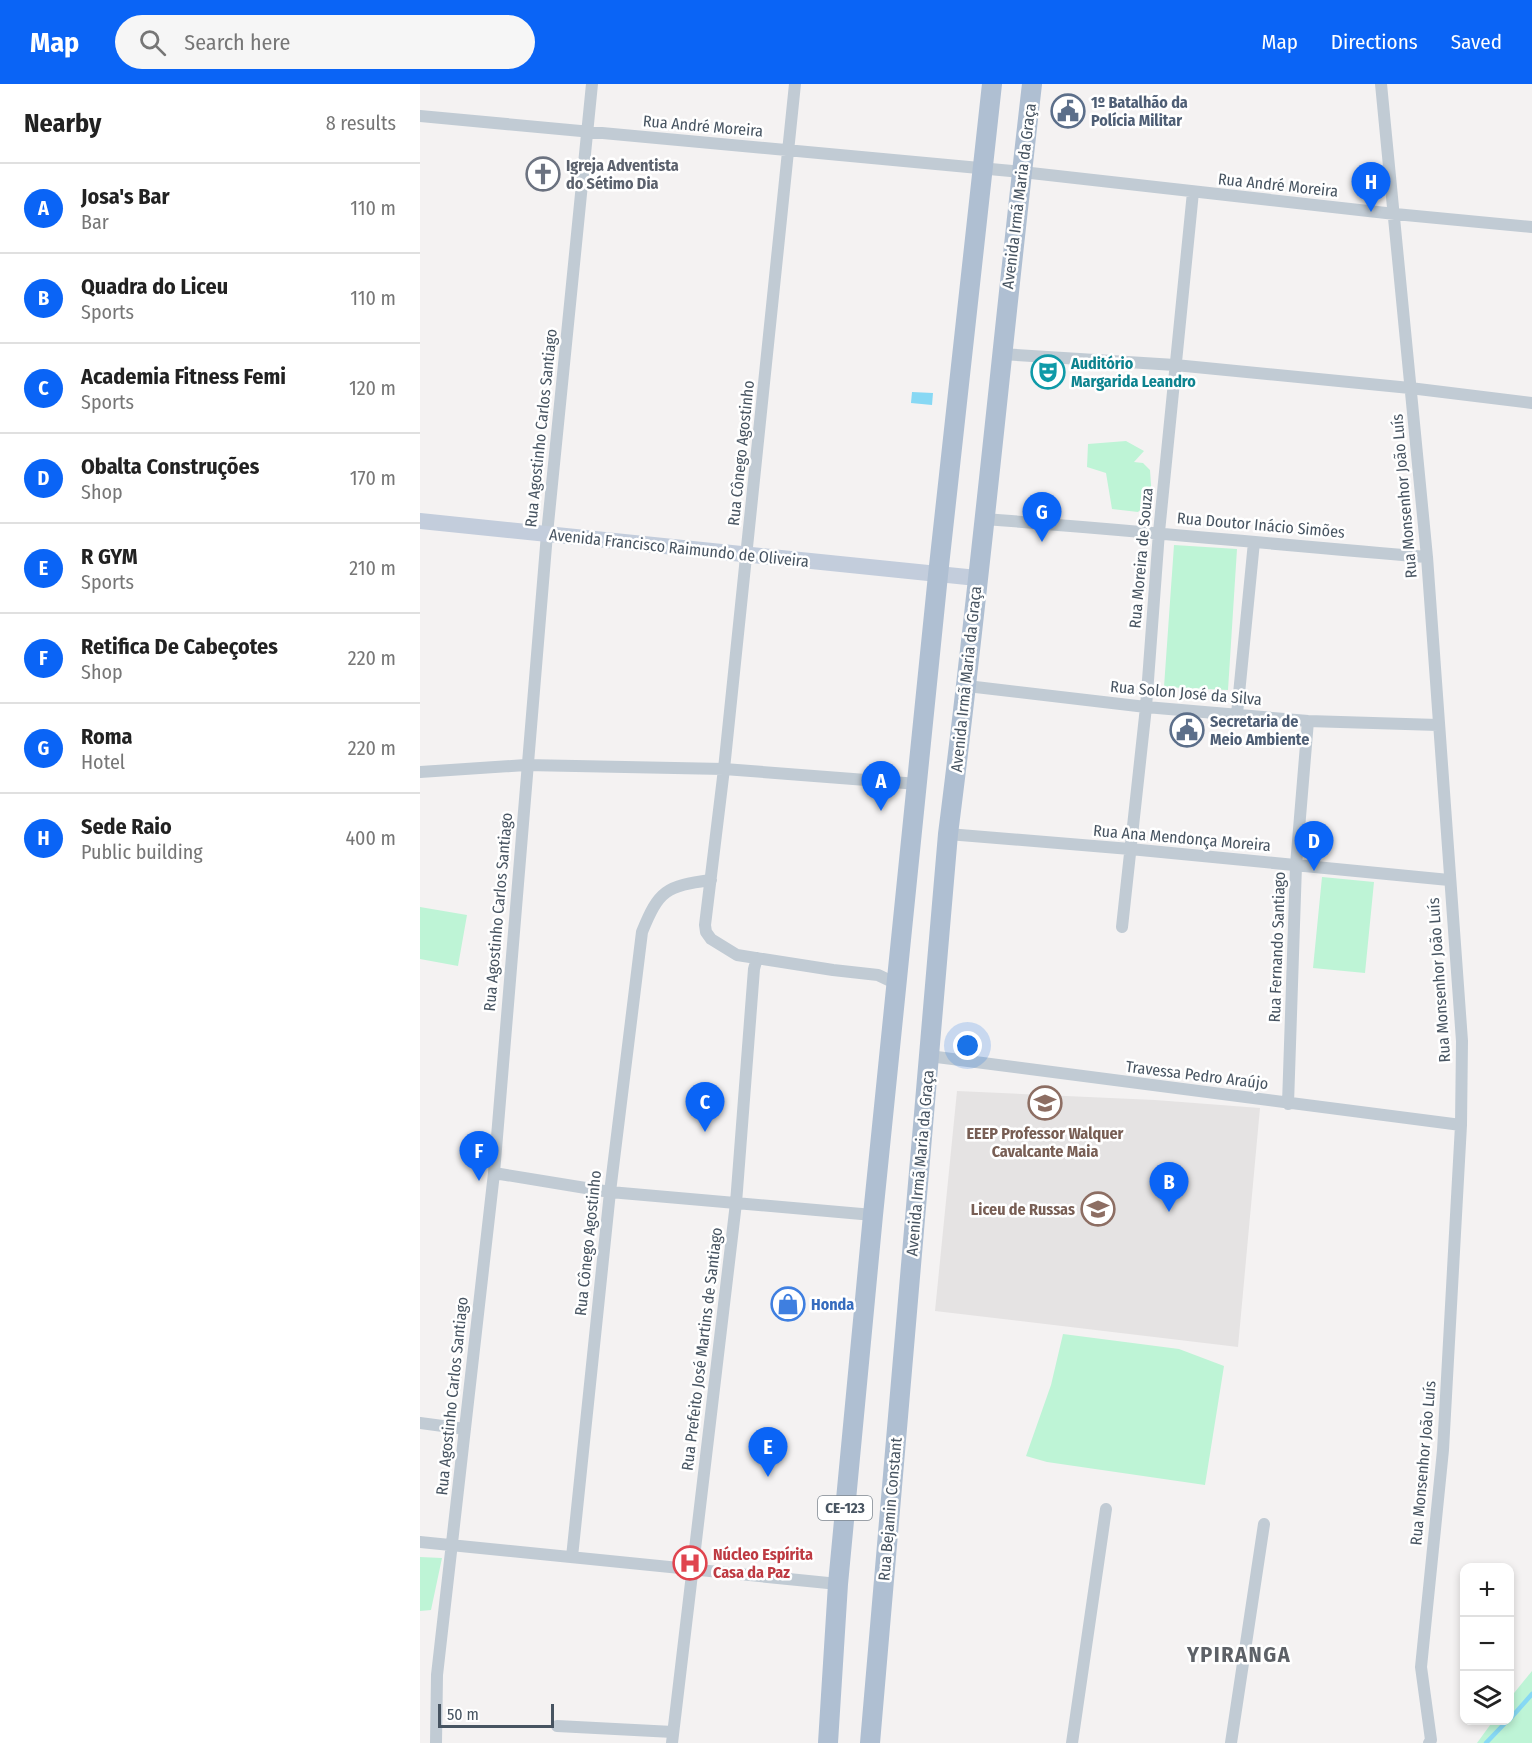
<!DOCTYPE html>
<meta charset="utf-8">
<style>
:root{--surface:#fff;--page:#f6f6f6;--text:#222;--muted:#767676;--line:#e0e0e0;--accent:#0a64f6}
body{margin:0;font-family:"Fira Sans Condensed",sans-serif;background:var(--page);color:var(--text)}
.controls{position:absolute;right:18px;bottom:18px;display:grid;overflow:hidden;border-radius:12px;box-shadow:0 3px 9px #0003}
.controls button{width:54px;height:54px;display:grid;place-items:center;padding:0;border:0;border-bottom:2px solid var(--line);background:var(--surface);color:var(--text);font:30px sans-serif}
.scale{position:absolute;left:18px;bottom:15px;width:116px;box-sizing:border-box;padding-left:6px;border:3px solid #475461;border-top:0;font-size:16px;line-height:21px;white-space:nowrap;color:#475461;-webkit-text-stroke:4px #fff;paint-order:stroke}
.you{position:absolute;left:548px;top:962px;width:21px;height:21px;margin:-15px;border:4px solid #fff;border-radius:50%;background:#1a73e8;box-shadow:0 0 0 9px #1a73e833}
.badge{display:grid;place-items:center;width:39px;height:39px;border-radius:50%;background:var(--accent);color:#fff;font-size:20px;font-weight:700}
.pin{position:absolute;translate:-50% -50px;filter:drop-shadow(0 2px 3px #0008)}
.pin::after{content:'';position:absolute;top:32px;width:21px;height:18px;background:inherit;clip-path:polygon(0 0,100% 0,50% 100%)}
.list{margin:0;padding:0;list-style:none}
h2{display:flex;justify-content:space-between;align-items:center;height:78px;margin:0;padding:0 24px;font-size:26px}
h2 small{font-size:20px;font-weight:400;color:var(--muted)}
.list li{display:grid;grid-template-columns:39px 1fr auto;gap:18px;align-items:center;box-sizing:border-box;height:90px;padding:0 24px;border-top:2px solid var(--line)}
.list b{display:block;font-size:22px;white-space:nowrap}
.list p{margin:0;font-size:20px;white-space:nowrap;color:var(--muted)}
.list em{font-size:20px;font-style:normal;color:var(--muted)}
.icon{flex:none;width:33px;height:33px;fill:none;stroke:currentColor;stroke-width:2;stroke-linecap:round;stroke-linejoin:round}
.map{position:relative;flex:none;width:1112px;height:1659px;overflow:hidden}
header{display:flex;align-items:center;gap:36px;box-sizing:border-box;height:84px;padding:0 30px;background:var(--accent);color:#fff}
header strong{font-size:28px}
nav{display:flex;gap:33px;margin-inline-start:auto;font-size:21px}
.search{width:420px;height:54px;background:var(--page);display:flex;align-items:center;gap:15px;box-sizing:border-box;padding:0 21px;border-radius:33px;color:var(--muted);font-size:22px}
main{display:flex}
aside{flex:1;background:var(--surface)}
.map>svg:first-child{display:block}
</style>
<header>
<strong>Map</strong>
<div class="search"><svg class="icon" aria-label="search" viewBox="0 0 24 24"><circle cx="10" cy="10" r="6"/><path d="M15 15l6 6"/></svg>Search here</div>
<nav><a>Map</a><a>Directions</a><a>Saved</a></nav>
</header>
<main>
<aside>
<h2>Nearby<small>8 results</small></h2>
<ul class="list">
<li><span class="badge">A</span><div><b>Josa's Bar</b><p>Bar</p></div><em>110 m</em></li>
<li><span class="badge">B</span><div><b>Quadra do Liceu</b><p>Sports</p></div><em>110 m</em></li>
<li><span class="badge">C</span><div><b>Academia Fitness Femi</b><p>Sports</p></div><em>120 m</em></li>
<li><span class="badge">D</span><div><b>Obalta Construções</b><p>Shop</p></div><em>170 m</em></li>
<li><span class="badge">E</span><div><b>R GYM</b><p>Sports</p></div><em>210 m</em></li>
<li><span class="badge">F</span><div><b>Retifica De Cabeçotes</b><p>Shop</p></div><em>220 m</em></li>
<li><span class="badge">G</span><div><b>Roma</b><p>Hotel</p></div><em>220 m</em></li>
<li><span class="badge">H</span><div><b>Sede Raio</b><p>Public building</p></div><em>400 m</em></li>
</ul>
</aside>
<div class="map">
<svg width="1112" height="1659" viewBox="0 0 1112 1659">
<rect width="100%" height="100%" fill="#f4f2f2"/>
<!-- education -->
<path fill="#e5e3e3" d="M 537,1007 L 735,1016 L 840,1024 L 818,1263 L 515,1227 Z"/>
<!-- green -->
<path fill="#bef4d6" d="M 706,357 L 724,367 L 714,378 L 723,379 L 730,386 L 732,415 L 718,428 L 692,425 L 686,389 L 667,383 L 668,360 Z
M 754,461 L 817,465 L 808,606 L 744,603 Z
M 902,793 L 954,798 L 945,889 L 893,884 Z
M 0,823 L 47,831 L 38,882 L 0,875 Z
M 643,1250 L 759,1265 L 804,1282 L 785,1401 L 627,1378 L 606,1372 L 631,1301 Z
M 0,1473 L 22,1474 L 11,1526 L 0,1527 Z
M 1112,1587 L 1112,1659 L 1057,1659 L 1073,1637 L 1090,1636 L 1090,1614 Z"/>
<!-- water -->
<path fill="#87d8f4" d="M 492,308 L 513,309 L 512,321 L 491,319 Z"/>
<g fill="none" stroke-linecap="round" stroke-linejoin="round">
<!-- stream -->
<path stroke="#87d8f4" stroke-width="4.5" d="M 1090,1635 L 1112,1610
M 1066,1659 L 1088,1636"/>
<!-- street -->
<path stroke="#c1cbd4" stroke-width="12" d="M 375,0 L 304,685 L 285,841 L 286,848 L 291,855 L 317,871 L 413,886 L 458,891 L 477,900
M 961,0 L 1007,473 L 1042,957 L 1041,1041 L 1023,1366 L 1001,1583 L 1011,1656 L 1009,1659
M 0,32 L 602,88 L 975,130 L 1112,143
M 581,270 L 755,281 L 990,304 L 1112,319
M 565,435 C 712,446 860,461 1007,473
M 547,602 L 726,623 L 888,637 L 1018,641
M 817,630 L 834,458
M 0,688 L 106,681 L 304,685 L 498,700
M 528,750 L 710,765 L 1029,796
M 702,843 L 726,623 L 739,448 L 773,108
M 509,972 L 1041,1041
M 868,1020 L 876,781 L 888,637
M 74,1089 L 190,1108 L 453,1131
M 0,1339 L 45,1345
M 0,1458 L 418,1500
M 152,1473 L 190,1108 L 222,848 C 239,806 246,802 291,796
M 137,1642 L 253,1648
M 16,1659 L 17,1591 L 74,1089 L 127,450 L 172,0
M 252,1659 L 316,1119 L 334,885 L 337,874
M 652,1659 L 686,1425
M 811,1659 L 844,1440"/>
<!-- secondary -->
<path stroke="#c3cddc" stroke-width="16" d="M 0,437 L 557,494"/>
<!-- primary -->
<path stroke="#afbfd2" stroke-width="20" d="M 408,1659 L 418,1500 L 453,1131 L 518,491 L 572,0
M 450,1659 L 528,750 C 560,501 583,250 612,0"/>
</g>
<!-- icons -->
<defs>
<g id="civic-ring" transform="scale(1.725)"><circle r="9.5" fill="#fff" stroke="#5c6f8a" stroke-width="1.5"/><path d="M-.6-6.5H3V-4.5H.6V-3L4-1V1h2V6H-6V1h2V-1L-.6-3ZM-1.2 2.5V6h2.4V2.5Z" fill="#5c6f8a"/></g>
<g id="church-ring" transform="scale(1.725)"><circle r="9.5" fill="#fff" stroke="#6b7280" stroke-width="1.5"/><path d="M-1.2-6h2.4v3.5h3.3v2.4h-3.3V6h-2.4V-.1h-3.3v-2.4h3.3Z" fill="#6b7280"/></g>
<g id="theatre-ring" transform="scale(1.725)"><circle r="9.5" fill="#fff" stroke="#0f9aa8" stroke-width="1.5"/><path d="M-5-5.5Q0-4 5-5.5V0Q5 5 0 6Q-5 5-5 0ZM-3.3-2.5H-1v1.5H-3.3ZM1-2.5H3.3v1.5H1ZM-2.8 1Q0 5.5 2.8 1Z" fill="#0f9aa8"/></g>
<g id="school-ring" transform="scale(1.725)"><circle r="9.5" fill="#fff" stroke="#8d6e63" stroke-width="1.5"/><path d="M0-5L7-2L0 1L-7-2ZM-4 1L0 2.5L4 1V4Q0 6-4 4Z" fill="#8d6e63"/></g>
<g id="shop-ring" transform="scale(1.725)"><circle r="9.5" fill="#fff" stroke="#3f7fe0" stroke-width="1.5"/><path d="M-5-2.5h2.3a2.7 3.5 0 0 1 5.4 0H5L5.5 6h-11ZM-1.5-2.5h3a1.5 2.3 0 0 0-3 0Z" fill="#3f7fe0"/></g>
<g id="hospital-ring" transform="scale(1.725)"><circle r="9.5" fill="#fff" stroke="#e0444e" stroke-width="1.5"/><path d="M-5-5h3v3.5h4V-5h3V5h-3V1.5h-4V5h-3Z" fill="#e0444e"/></g>
</defs>
<g fill-rule="evenodd">
<use href="#civic-ring" x="648" y="27"/>
<use href="#church-ring" x="123" y="90"/>
<use href="#theatre-ring" x="628" y="288"/>
<use href="#civic-ring" x="767" y="646"/>
<use href="#school-ring" x="625" y="1019"/>
<use href="#school-ring" x="678" y="1125"/>
<use href="#shop-ring" x="368" y="1220"/>
<use href="#hospital-ring" x="270" y="1479"/>
</g>
<g text-anchor="middle" dominant-baseline="central" stroke-width="5" stroke-linejoin="round" paint-order="stroke">
<!-- shield labels -->
<rect fill="#fff" stroke="#7e8790" stroke-width="1.5" x="398" y="1412" width="54" height="24" rx="4.5"/>
<g font-size="15" font-weight="bold" fill="#475461">
<text x="425" y="1424">CE-123</text>
</g>
<!-- service labels -->
<g font-size="16" font-weight="bold" fill="#4e5e75" stroke="#fff" text-anchor="start">
<text x="671" y="18">1º Batalhão da<tspan x="671" dy="18">Polícia Militar</tspan></text>
<text x="790" y="637">Secretaria de<tspan x="790" dy="18">Meio Ambiente</tspan></text>
</g>
<!-- street labels -->
<g font-size="16" fill="#475461" stroke="#fff">
<text transform="translate(283 42) rotate(5)">Rua André Moreira</text>
<text transform="translate(858 101) rotate(6)">Rua André Moreira</text>
<text transform="translate(599 112) rotate(-83)">Avenida Irmã Maria da Graça</text>
<text transform="translate(121 344) rotate(-84)">Rua Agostinho Carlos Santiago</text>
<text transform="translate(321 369) rotate(-84)">Rua Cônego Agostinho</text>
<text transform="translate(984 412) rotate(-95)">Rua Monsenhor João Luís</text>
<text transform="translate(841 441) rotate(5)">Rua Doutor Inácio Simões</text>
<text transform="translate(259 464) rotate(6)">Avenida Francisco Raimundo de Oliveira</text>
<text transform="translate(721 474) rotate(-85)">Rua Moreira de Souza</text>
<text transform="translate(546 595) rotate(-84)">Avenida Irmã Maria da Graça</text>
<text transform="translate(766 609) rotate(5)">Rua Solon José da Silva</text>
<text transform="translate(762 754) rotate(5)">Rua Ana Mendonça Moreira</text>
<text transform="translate(78 828) rotate(-85)">Rua Agostinho Carlos Santiago</text>
<text transform="translate(857 863) rotate(-88)">Rua Fernando Santiago</text>
<text transform="translate(1019 896) rotate(-94)">Rua Monsenhor João Luís</text>
<text transform="translate(777 991) rotate(7)">Travessa Pedro Araújo</text>
<text transform="translate(500 1079) rotate(-85)">Avenida Irmã Maria da Graça</text>
<text transform="translate(168 1159) rotate(-84)">Rua Cônego Agostinho</text>
<text transform="translate(282 1265) rotate(-83)">Rua Prefeito José Martins de Santiago</text>
<text transform="translate(32 1312) rotate(-84)">Rua Agostinho Carlos Santiago</text>
<text transform="translate(1003 1379) rotate(-85)">Rua Monsenhor João Luís</text>
<text transform="translate(470 1425) rotate(-85)">Rua Bejamin Constant</text>
</g>
<!-- worship labels -->
<g font-size="16" font-weight="bold" fill="#5b616d" stroke="#fff" text-anchor="start">
<text x="146" y="81">Igreja Adventista<tspan x="146" dy="18">do Sétimo Dia</tspan></text>
</g>
<!-- culture labels -->
<g font-size="16" font-weight="bold" fill="#0d838f" stroke="#fff" text-anchor="start">
<text x="651" y="279">Auditório<tspan x="651" dy="18">Margarida Leandro</tspan></text>
</g>
<!-- education labels -->
<g font-size="16" font-weight="bold" fill="#785e54" stroke="#fff">
<text x="625" y="1049">EEEP Professor Walquer<tspan x="625" dy="18">Cavalcante Maia</tspan></text>
<text x="655" y="1125" text-anchor="end">Liceu de Russas</text>
</g>
<!-- shop labels -->
<g font-size="16" font-weight="bold" fill="#366cbe" stroke="#fff" text-anchor="start">
<text x="391" y="1220">Honda</text>
</g>
<!-- health labels -->
<g font-size="16" font-weight="bold" fill="#be3a42" stroke="#fff" text-anchor="start">
<text x="293" y="1470">Núcleo Espírita<tspan x="293" dy="18">Casa da Paz</tspan></text>
</g>
<!-- district labels -->
<g font-size="22" font-weight="bold" letter-spacing="1.5" fill="#5d6167" stroke="#fff">
<text x="819" y="1570">YPIRANGA</text>
</g>
</g>
</svg>
<div class="controls">
<button>+</button>
<button>−</button>
<button><svg class="icon" aria-label="layers" viewBox="0 0 24 24"><path d="M12 4l9 5-9 5-9-5zM3 14l9 5 9-5"/></svg></button>
</div>
<div class="scale">50 m</div>
<div class="you"></div>
<div class="pin badge" style="left:461px;top:727px">A</div>
<div class="pin badge" style="left:749px;top:1128px">B</div>
<div class="pin badge" style="left:285px;top:1048px">C</div>
<div class="pin badge" style="left:894px;top:787px">D</div>
<div class="pin badge" style="left:348px;top:1393px">E</div>
<div class="pin badge" style="left:59px;top:1097px">F</div>
<div class="pin badge" style="left:622px;top:458px">G</div>
<div class="pin badge" style="left:951px;top:128px">H</div>
</div>
</main>
